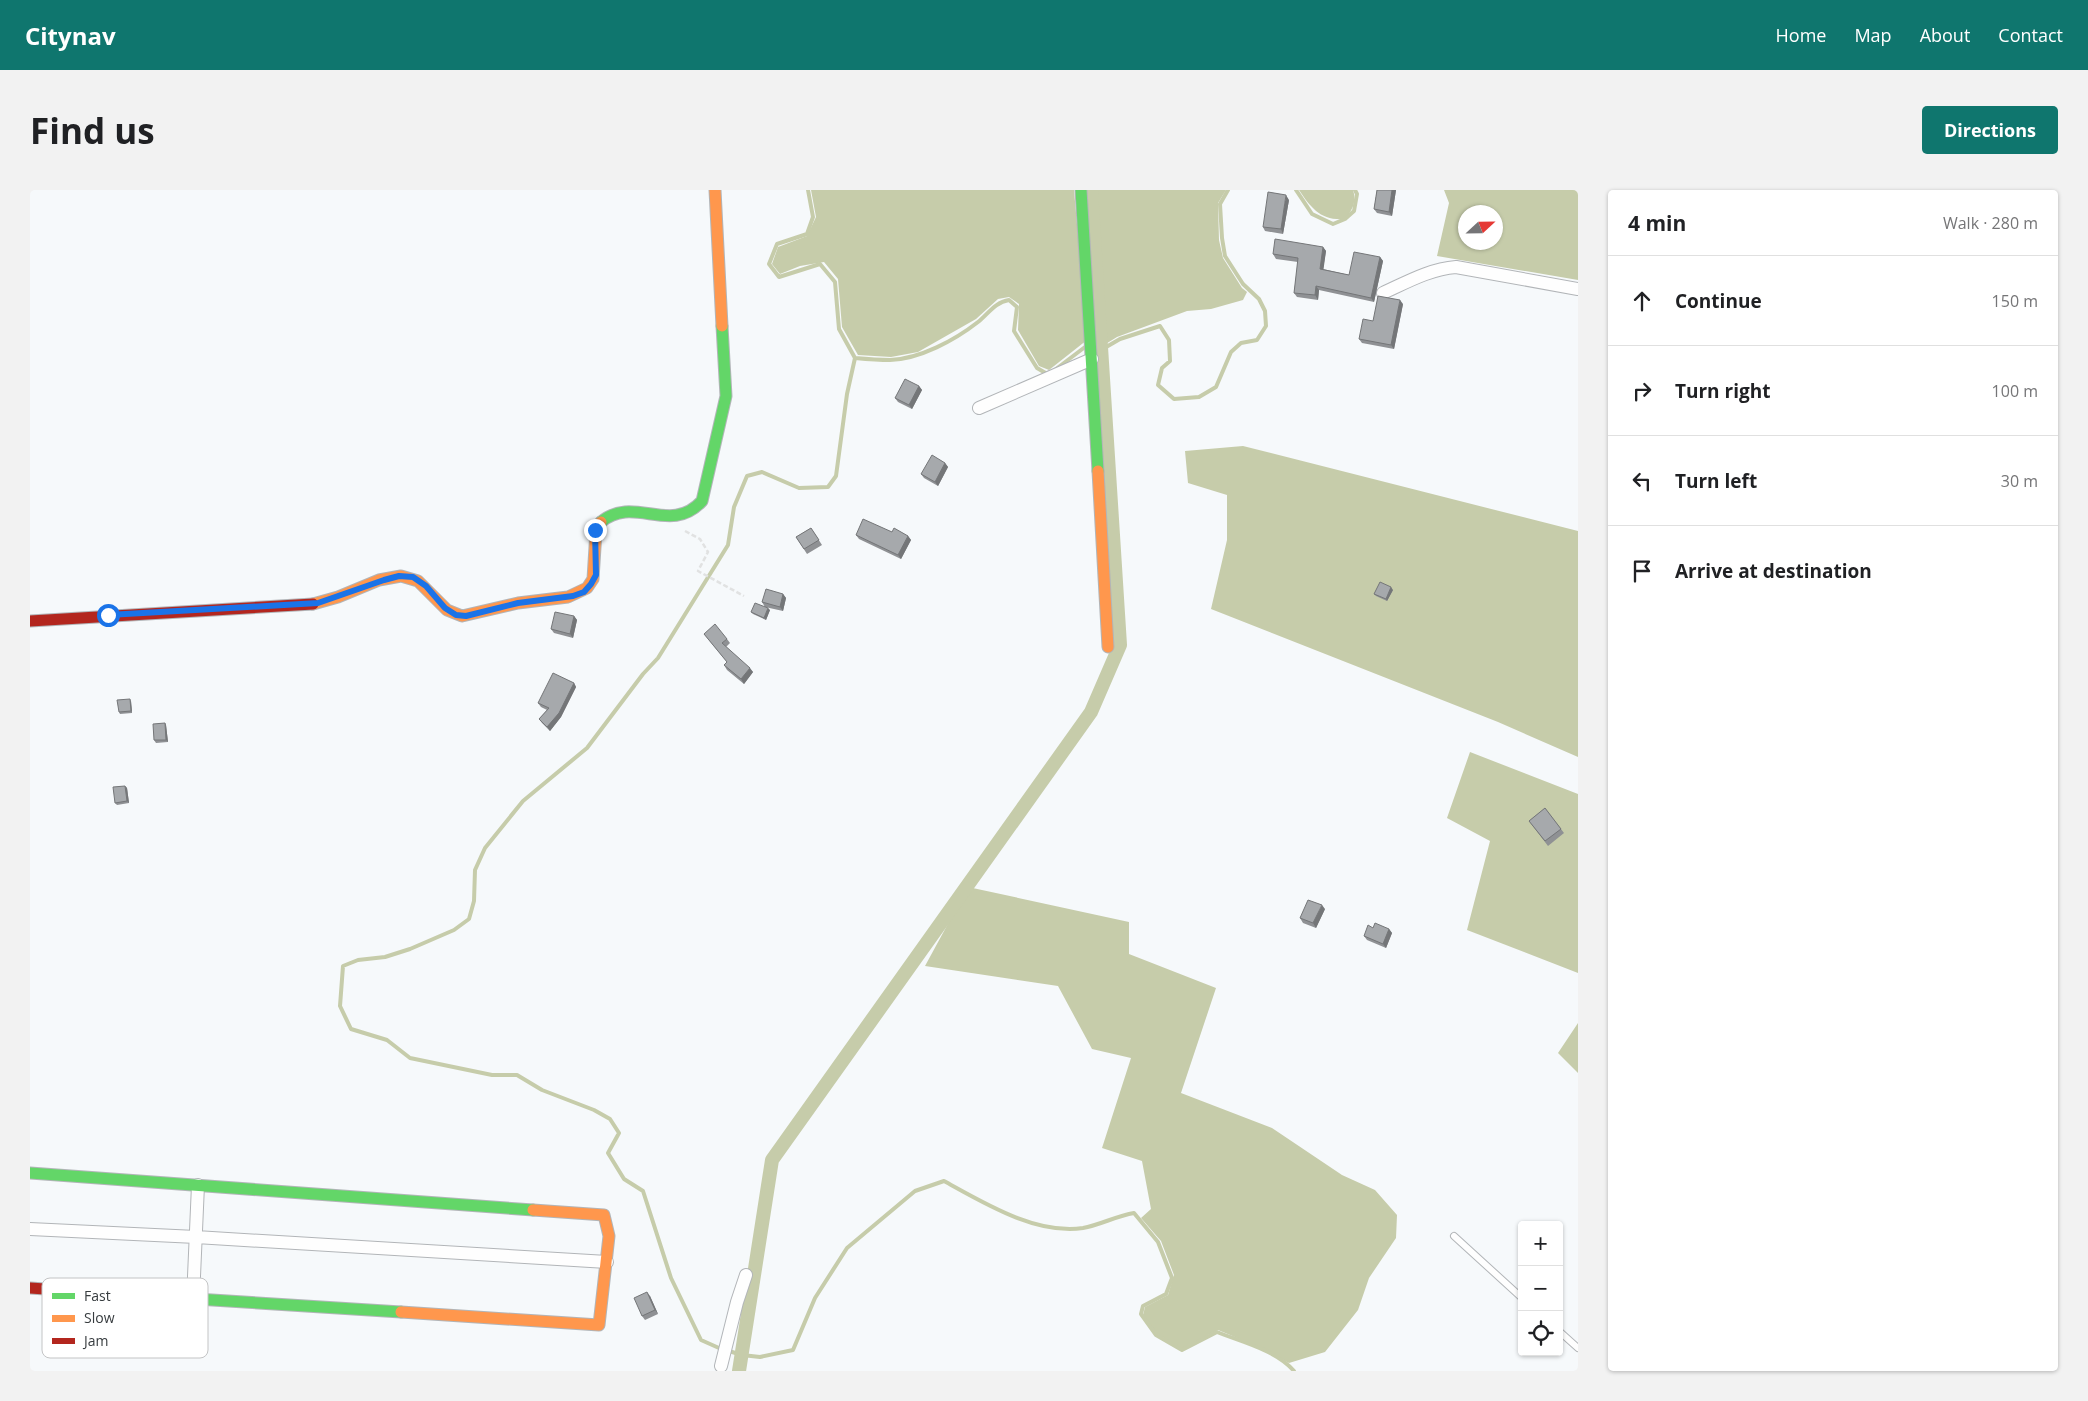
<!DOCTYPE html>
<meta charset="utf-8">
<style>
:root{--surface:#fff;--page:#f2f2f2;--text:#202124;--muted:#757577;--line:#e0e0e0;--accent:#0f766e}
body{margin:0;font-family:"Open Sans",sans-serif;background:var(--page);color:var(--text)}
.controls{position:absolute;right:15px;bottom:15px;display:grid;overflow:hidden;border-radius:5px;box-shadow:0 1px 4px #0004}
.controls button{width:45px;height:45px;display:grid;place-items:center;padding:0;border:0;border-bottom:1px solid var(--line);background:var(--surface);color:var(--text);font:25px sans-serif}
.compass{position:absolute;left:1428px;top:15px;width:45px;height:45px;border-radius:50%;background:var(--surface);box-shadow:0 1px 4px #0004;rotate:68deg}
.stop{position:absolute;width:15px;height:15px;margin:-11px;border:4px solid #1a73e8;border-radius:50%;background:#fff}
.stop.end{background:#1a73e8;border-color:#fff;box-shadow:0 1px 5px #0008}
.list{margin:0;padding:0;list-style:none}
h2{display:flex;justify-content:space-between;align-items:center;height:65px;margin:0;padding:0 20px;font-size:21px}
h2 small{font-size:16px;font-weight:400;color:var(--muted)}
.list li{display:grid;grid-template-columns:32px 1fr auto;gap:15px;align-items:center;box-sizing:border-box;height:90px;padding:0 20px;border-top:1px solid var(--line)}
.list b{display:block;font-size:19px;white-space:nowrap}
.list em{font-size:16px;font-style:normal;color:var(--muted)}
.icon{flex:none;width:28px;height:28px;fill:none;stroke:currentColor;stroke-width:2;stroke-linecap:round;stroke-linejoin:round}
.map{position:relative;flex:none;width:1548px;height:1181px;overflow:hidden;border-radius:5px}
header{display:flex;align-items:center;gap:30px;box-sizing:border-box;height:70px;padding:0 25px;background:var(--accent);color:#fff}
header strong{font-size:24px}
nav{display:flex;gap:28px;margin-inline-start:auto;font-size:18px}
.intro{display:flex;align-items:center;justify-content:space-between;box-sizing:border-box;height:120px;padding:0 30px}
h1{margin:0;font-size:35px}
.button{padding:12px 22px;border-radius:5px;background:var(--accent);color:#fff;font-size:18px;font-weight:700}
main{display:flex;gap:30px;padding:0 30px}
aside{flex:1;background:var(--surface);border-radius:5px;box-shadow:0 1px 4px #0004}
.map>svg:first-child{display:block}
</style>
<header>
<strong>Citynav</strong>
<nav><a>Home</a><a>Map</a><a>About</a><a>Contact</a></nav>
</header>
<div class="intro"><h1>Find us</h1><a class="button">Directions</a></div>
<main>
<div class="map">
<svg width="1548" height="1181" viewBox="0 0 1548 1181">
<rect width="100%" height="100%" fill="#f6f9fb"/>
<!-- water -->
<path fill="#c6ccaa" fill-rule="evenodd" d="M 781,0 L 1044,0 L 1057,150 L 1019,180 L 1009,176 L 988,140 L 989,114 L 979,107 L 968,109 L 946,129 L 888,162 L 861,167 L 828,165 L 812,137 L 808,89 L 794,72 L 770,76 L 750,84 L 742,74 L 748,57 L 777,46 L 786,27 Z
M 1063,0 L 1196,0 L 1188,13 L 1189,50 L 1193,68 L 1212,98 L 1217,102 L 1213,110 L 1181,119 L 1157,121 L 1087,147 L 1074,155 Z
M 1269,0 L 1323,0 C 1327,12 1322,21 1315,29 C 1291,31 1281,18 1269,0 Z
M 1414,0 L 1548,0 L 1548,90 L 1407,66 L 1419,13 ZM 1436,22 L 1466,22 L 1466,52 L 1436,52 Z
M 1213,256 L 1548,341 L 1548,567 L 1468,532 L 1181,419 L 1197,350 L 1197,305 L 1158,293 L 1155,261 Z
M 1440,562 L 1548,604 L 1548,783 L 1437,740 L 1460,651 L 1417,628 Z
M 938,697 L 1099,732 L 1099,764 L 1186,798 L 1151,903 L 1242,938 L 1312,985 L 1345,1000 L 1367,1025 L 1366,1048 L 1339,1088 L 1328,1120 L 1295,1162 L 1259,1173 L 1234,1159 L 1188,1140 L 1152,1159 L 1127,1144 L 1113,1125 L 1115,1117 L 1138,1105 L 1144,1085 L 1131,1051 L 1111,1028 L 1121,1019 L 1112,971 L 1072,958 L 1101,868 L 1062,859 L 1028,796 L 895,776 Z
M 1548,833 L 1548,883 L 1528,863 Z"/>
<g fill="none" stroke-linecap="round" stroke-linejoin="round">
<!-- stream -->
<path stroke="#c6ccaa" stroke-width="4" d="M 778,0 L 783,27 L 777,44 L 747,54 L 739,74 L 749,87 L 790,74 L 805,92 L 809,139 L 825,168 L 817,204 L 806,286 L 798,297 L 769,298 L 732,282 L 717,286 L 704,317 L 698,355 L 628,468 L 613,484 L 557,558 L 493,611 L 455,658 L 445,680 L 444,711 L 439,729 L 424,740 L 380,759 L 355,767 L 328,770 L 313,776 L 310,816 L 321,839 L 357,850 L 380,868 L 462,885 L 487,885 L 512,900 L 564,920 L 580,929 L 589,943 L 578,963 L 594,989 L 613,1001 L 641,1088 L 671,1150 L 689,1158 L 712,1165 L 730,1167 L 763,1160 L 785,1108 L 817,1058 L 885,1001 L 914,991 C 954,1013 1006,1045 1053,1038 C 1070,1035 1086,1026 1104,1023 L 1128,1052 L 1142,1088 L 1136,1104 L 1113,1116 L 1111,1124 L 1126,1145 L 1152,1160 L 1187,1142 C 1212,1152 1246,1160 1264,1181
M 1266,0 L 1282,24 L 1303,34 L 1315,29 L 1324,21 L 1327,4 L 1325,0
M 1065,158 L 1071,160 L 1090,149 L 1130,136 L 1139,150 L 1140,171 L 1132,178 L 1128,195 L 1144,209 L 1169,207 L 1186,197 L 1201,162 L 1211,153 L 1227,150 L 1236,136 L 1235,121 L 1229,109 L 1213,94 L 1195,66 L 1192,48 L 1190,14 L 1198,0
M 825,168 C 836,169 848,170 860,170 C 890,169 925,150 948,132 C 958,124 965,112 979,110 L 987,117 L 984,141 L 1007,178 L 1019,185
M 1026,179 L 1055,157"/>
<!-- canal -->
<path stroke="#c6ccaa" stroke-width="14" d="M 709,1181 L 742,970 L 1061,522 L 1090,455 L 1061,0"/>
<!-- lane casing -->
<g stroke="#b2b5b8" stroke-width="8">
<path id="lane" d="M 1424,1046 L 1492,1108
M 1529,1141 L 1548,1158"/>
</g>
<!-- street casing -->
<g stroke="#b2b5b8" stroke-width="14">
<path id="street" d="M 1353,103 C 1377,92 1400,79 1426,77 L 1548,99
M 949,218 L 1062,169
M 0,1039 L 166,1047 L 577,1072
M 163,1109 L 168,995
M 691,1176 L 707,1112 L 716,1085"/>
</g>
<!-- fast casing -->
<g stroke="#b2b5b8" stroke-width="13">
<path id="fast" d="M 1051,0 L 1068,281
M 571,332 C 604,304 640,346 672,311 L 696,206 L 692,136
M 0,983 L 503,1020
M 103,1105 L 371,1122"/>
</g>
<!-- slow casing -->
<g stroke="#b2b5b8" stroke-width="13">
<path id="slow" d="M 685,0 L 692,136
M 1068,281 L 1078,457
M 283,414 L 308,407 L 349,390 L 371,386 L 388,391 L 417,420 L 432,426 L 488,413 L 538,407 L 557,398 L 563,389 L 566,341 L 571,332
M 371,1122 L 569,1135 L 579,1046 L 574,1025 L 503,1020"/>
</g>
<!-- jam casing -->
<g stroke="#b2b5b8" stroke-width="13">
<path id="jam" d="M 0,431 L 283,414
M 0,1098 L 103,1105"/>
</g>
<!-- path -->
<path stroke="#e1e2e2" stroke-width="2.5" stroke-dasharray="5 2.5" stroke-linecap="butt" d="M 655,341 L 670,349 L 678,362 L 668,381 L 714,406"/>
<!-- lane -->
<use href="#lane" stroke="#fefefe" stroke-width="6"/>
<!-- street -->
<use href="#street" stroke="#fefefe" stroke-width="12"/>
<!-- fast -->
<use href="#fast" stroke="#63d668" stroke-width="11"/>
<!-- slow -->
<use href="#slow" stroke="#ff974d" stroke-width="11"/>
<!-- jam -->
<use href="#jam" stroke="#b3261e" stroke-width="11"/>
</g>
<!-- wall -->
<path fill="#8f9194" d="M 1347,0 L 1366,0 L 1362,26 L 1347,23 L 1344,19 Z
M 1259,10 L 1253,44 L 1235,41 L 1233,37 Z
M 1293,57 L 1296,61 L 1293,79 L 1319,85 L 1350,67 L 1353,71 L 1344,112 L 1289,100 L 1288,110 L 1267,107 L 1264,103 L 1268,72 L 1246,69 L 1243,64 Z
M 1373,114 L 1364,159 L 1332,153 L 1329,149 L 1343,131 Z
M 889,196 L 892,200 L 882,219 L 868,212 L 865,208 Z
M 915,273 L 918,277 L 908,296 L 894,288 L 891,284 Z
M 781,338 L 792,355 L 777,364 L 766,347 Z
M 862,342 L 878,346 L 881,350 L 871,369 L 829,349 L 826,345 Z
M 1363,400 L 1357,411 L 1346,406 L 1344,404 Z
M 753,404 L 756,408 L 753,421 L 735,417 L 732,412 Z
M 740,420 L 736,430 L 723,424 L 721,422 Z
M 544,426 L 547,430 L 543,448 L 524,443 L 521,439 Z
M 674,444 L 697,449 L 700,453 L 696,457 L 723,482 L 714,494 L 697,480 L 694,475 L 697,472 Z
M 544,493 L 546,497 L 531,527 L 520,541 L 512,533 L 509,529 L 517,520 L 511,517 L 508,513 Z
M 101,511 L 102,523 L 90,524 L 89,522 Z
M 135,533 L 136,535 L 138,552 L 126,553 L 124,550 Z
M 95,596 L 97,598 L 99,613 L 87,615 L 85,613 Z
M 1515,618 L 1534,643 L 1518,656 L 1499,631 Z
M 1295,719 L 1286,738 L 1273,733 L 1270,728 Z
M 1343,738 L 1359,739 L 1362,743 L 1356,758 L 1337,750 L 1334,746 Z
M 620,1106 L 628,1124 L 615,1130 L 612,1126 Z"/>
<!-- shaded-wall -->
<path fill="#747678" d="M 1362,0 L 1366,0 L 1362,26 L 1359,22 Z
M 1256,5 L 1259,10 L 1253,44 L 1251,39 Z
M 1293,57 L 1296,61 L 1293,83 L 1290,79 Z
M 1350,67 L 1353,71 L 1344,112 L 1341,108 Z
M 1286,96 L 1289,100 L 1288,110 L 1285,105 Z
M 1370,110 L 1373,114 L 1364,159 L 1361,155 Z
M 889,196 L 892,200 L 882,219 L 879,215 Z
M 915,273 L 918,277 L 908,296 L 905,292 Z
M 878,346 L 881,350 L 871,369 L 868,365 Z
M 1361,397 L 1363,400 L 1357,411 L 1356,409 Z
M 753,404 L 756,408 L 753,421 L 750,417 Z
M 738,418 L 740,420 L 736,430 L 734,428 Z
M 544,426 L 547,430 L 543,448 L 540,444 Z
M 720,478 L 723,482 L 714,494 L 711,489 Z
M 544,493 L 546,497 L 531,527 L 520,541 L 517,537 Z
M 100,509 L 101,511 L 102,523 L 101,521 Z
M 135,533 L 136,535 L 138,552 L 136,550 Z
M 95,596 L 97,598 L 99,613 L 97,611 Z
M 1292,715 L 1295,719 L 1286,738 L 1283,733 Z
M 1359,739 L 1362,743 L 1356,758 L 1353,754 Z
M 617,1102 L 620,1106 L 628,1124 L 625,1120 Z"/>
<!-- building -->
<path fill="#a6a9ac" stroke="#747678" d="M 1347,0 L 1362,0 L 1359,22 L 1344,19 Z
M 1238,2 L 1256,5 L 1251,39 L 1233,37 Z
M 1245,49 L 1293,57 L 1290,79 L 1319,85 L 1324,62 L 1350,67 L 1341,108 L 1286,96 L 1285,105 L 1264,103 L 1268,68 L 1243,64 Z
M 1348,106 L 1370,110 L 1361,155 L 1329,149 L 1333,129 L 1343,131 Z
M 875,189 L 889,196 L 879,215 L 865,208 Z
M 902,265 L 915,273 L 905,292 L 891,284 Z
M 833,329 L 862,342 L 864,338 L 878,346 L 868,365 L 826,345 Z
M 781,338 L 789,350 L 774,359 L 766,347 Z
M 1350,392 L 1361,397 L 1356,409 L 1344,404 Z
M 736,399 L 753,404 L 750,417 L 732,412 Z
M 725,413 L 738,418 L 734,428 L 721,422 Z
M 525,422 L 544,426 L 540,444 L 521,439 Z
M 685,434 L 697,449 L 692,453 L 720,478 L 711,489 L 694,475 L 697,472 L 674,444 Z
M 523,483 L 544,493 L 529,523 L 517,537 L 509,529 L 519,518 L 508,513 Z
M 100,509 L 101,521 L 89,522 L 87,510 Z
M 135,533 L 136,550 L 124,550 L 123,534 Z
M 95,596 L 97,611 L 85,613 L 83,597 Z
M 1515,618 L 1531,639 L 1515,651 L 1499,631 Z
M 1278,710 L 1292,715 L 1283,733 L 1270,728 Z
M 1345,733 L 1359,739 L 1353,754 L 1334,746 L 1338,735 L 1343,738 Z
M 617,1102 L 625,1120 L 612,1126 L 604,1108 Z"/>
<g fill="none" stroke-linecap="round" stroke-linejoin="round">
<!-- route -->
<path stroke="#1a73e8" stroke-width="6" d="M 78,425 L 288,413 L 354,390 L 369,386 L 383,387 L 396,396 L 415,418 L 426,425 L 436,426 L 488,413 L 543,406 L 554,402 L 561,394 L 566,385 L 565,340"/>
</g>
<!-- legend -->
<rect x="12" y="1088" width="166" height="80" rx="8" fill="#fff" stroke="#c3c4c5" stroke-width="1"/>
<rect x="22" y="1103" width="23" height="6" fill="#63d668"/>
<rect x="22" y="1125" width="23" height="7" fill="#ff974d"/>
<rect x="22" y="1148" width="23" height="6" fill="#b3261e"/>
<g font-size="14" fill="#373c3f">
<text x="54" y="1111">Fast</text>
<text x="54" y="1133">Slow</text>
<text x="54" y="1156">Jam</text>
</g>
</svg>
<div class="controls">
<button>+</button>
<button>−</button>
<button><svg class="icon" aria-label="locate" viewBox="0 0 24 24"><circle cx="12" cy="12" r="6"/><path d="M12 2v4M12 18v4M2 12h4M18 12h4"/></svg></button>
</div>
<svg class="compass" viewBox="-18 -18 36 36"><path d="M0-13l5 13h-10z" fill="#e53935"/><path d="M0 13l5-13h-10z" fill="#757577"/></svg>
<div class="stop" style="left:78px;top:425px"></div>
<div class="stop end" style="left:565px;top:340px"></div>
</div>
<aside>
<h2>4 min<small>Walk · 280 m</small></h2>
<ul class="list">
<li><svg class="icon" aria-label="ahead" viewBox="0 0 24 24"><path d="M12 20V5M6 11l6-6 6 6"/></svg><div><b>Continue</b></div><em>150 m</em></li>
<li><svg class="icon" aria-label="right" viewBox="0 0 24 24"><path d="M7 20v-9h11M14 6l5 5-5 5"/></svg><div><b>Turn right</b></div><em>100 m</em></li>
<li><svg class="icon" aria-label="left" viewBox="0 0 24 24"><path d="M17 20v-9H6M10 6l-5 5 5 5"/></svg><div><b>Turn left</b></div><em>30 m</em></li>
<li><svg class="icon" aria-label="arrive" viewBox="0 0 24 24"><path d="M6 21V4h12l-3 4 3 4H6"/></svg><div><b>Arrive at destination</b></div></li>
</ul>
</aside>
</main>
